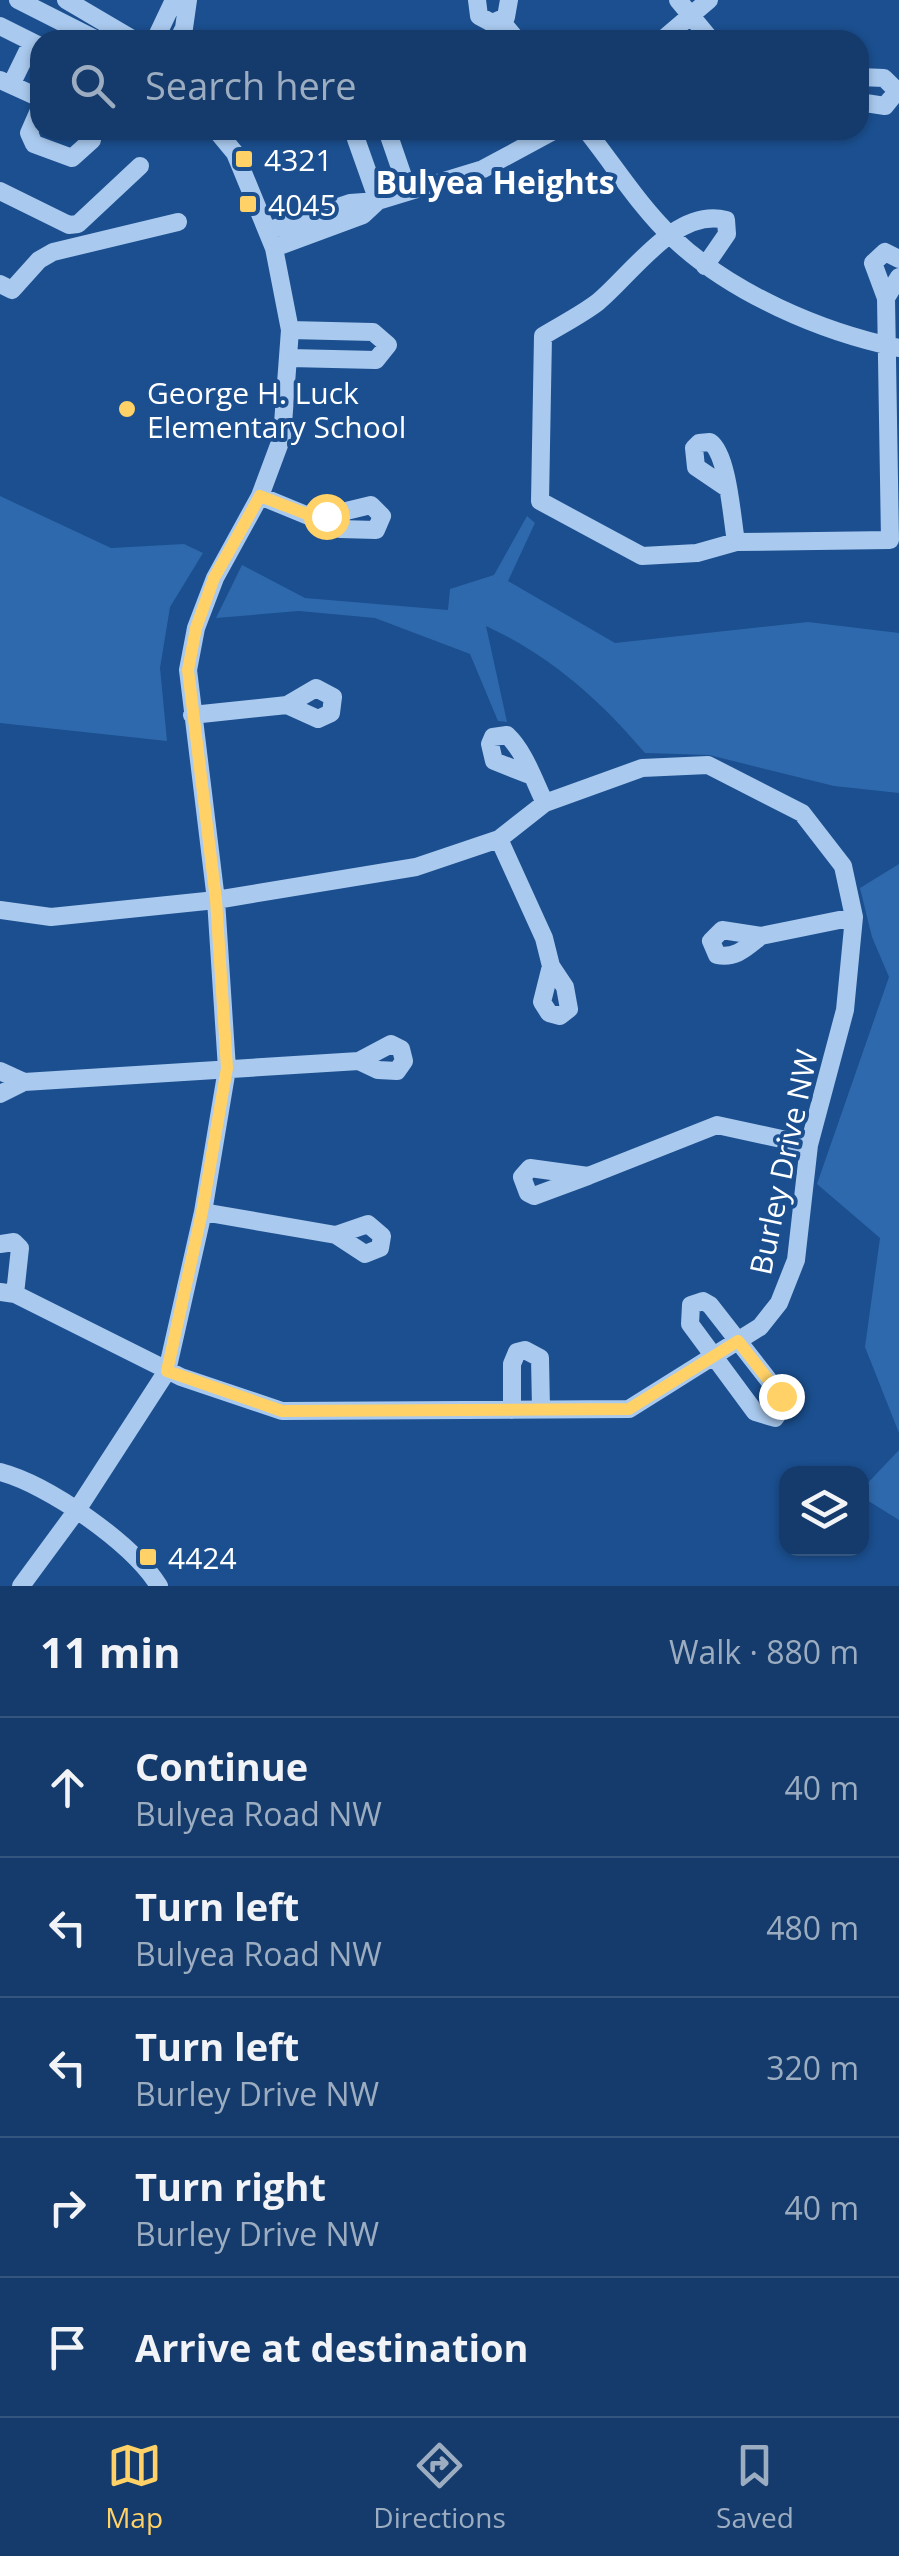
<!DOCTYPE html>
<meta charset="utf-8">
<style>
:root{--surface:#143b6b;--page:#214673;--text:#f1f3f6;--muted:#9dadc1;--line:#33557e;--accent:#ffd166}
body{margin:0;font-family:"Open Sans",sans-serif;background:var(--page);color:var(--text)}
.controls{position:absolute;right:30px;bottom:30px;display:grid;overflow:hidden;border-radius:20px;box-shadow:0 2px 8px #0004}
.controls button{width:90px;height:90px;display:grid;place-items:center;padding:0;border:0;border-bottom:2px solid var(--line);background:var(--surface);color:var(--text);font:50px sans-serif}
.stop{position:absolute;width:30px;height:30px;margin:-22px;border:8px solid #ffd166;border-radius:50%;background:#fff}
.stop.end{background:#ffd166;border-color:#fff;box-shadow:0 2px 10px #0008}
.list{margin:0;padding:0;list-style:none}
h2{display:flex;justify-content:space-between;align-items:center;height:130px;margin:0;padding:0 40px;font-size:42px}
h2 small{font-size:32px;font-weight:400;color:var(--muted)}
.list li{display:grid;grid-template-columns:65px 1fr auto;gap:30px;align-items:center;box-sizing:border-box;height:140px;padding:0 40px;border-top:2px solid var(--line)}
.list b{display:block;font-size:38px;white-space:nowrap}
.list p{margin:0;font-size:32px;white-space:nowrap;color:var(--muted)}
.list em{font-size:32px;font-style:normal;color:var(--muted)}
.icon{flex:none;width:55px;height:55px;fill:none;stroke:currentColor;stroke-width:2;stroke-linecap:round;stroke-linejoin:round}
.map{position:relative;flex:none;width:899px;height:1586px;overflow:hidden}
.search{position:absolute;background:var(--surface);box-shadow:0 2px 8px #0004;left:30px;right:30px;top:30px;height:110px;display:flex;align-items:center;gap:25px;box-sizing:border-box;padding:0 35px;border-radius:30px;color:var(--muted);font-size:38px}
.sheet{height:830px;background:var(--surface)}
nav{display:flex;justify-content:space-around;align-items:center;box-sizing:border-box;height:140px;border-top:2px solid var(--line);background:var(--surface);font-size:28px;color:var(--muted)}
nav a{display:grid;justify-items:center;gap:5px}
nav .on{color:var(--accent)}
.map>svg:first-child{display:block}
</style>
<div class="map">
<svg width="899" height="1586" viewBox="0 0 899 1586">
<rect width="100%" height="100%" fill="#1b4f8f"/>
<!-- green -->
<path fill="#2e69ad" d="M 0,496 L 111,548 L 184,544 L 203,553 L 170,607 L 160,668 L 167,741 L 0,723 Z
M 527,516 L 535,523 L 508,581 L 615,643 L 808,622 L 899,633 L 899,793 L 834,786 L 709,755 L 645,753 C 599,699 551,656 486,626 L 507,722 L 498,721 L 470,654 L 375,618 L 299,611 L 216,618 L 242,565 L 305,598 L 448,610 L 450,589 L 494,575 Z
M 899,864 L 899,1433 L 865,1347 L 880,1238 L 817,1184 L 889,977 L 872,937 L 860,888 Z
M 899,1450 L 899,1520 L 862,1497 L 862,1489 Z"/>
<g fill="none" stroke-linecap="round" stroke-linejoin="round">
<!-- minor -->
<path stroke="#a9c9ee" stroke-width="18" d="M 18,0 L 97,40
M 66,0 L 134,40
M 477,0 L 479,16 L 492,23 L 506,17 L 509,0
M 678,0 L 711,40
M 501,21 L 517,40
M 0,26 L 40,46
M 155,40 L 174,0
M 178,40 L 184,28 L 188,0
M 662,40 L 709,0
M 859,77 L 884,78 L 893,87 L 894,95 L 885,106 L 859,102
M 0,80 L 40,98
M 11,85 L 32,42
M 40,108 L 29,133 L 34,144 L 72,158 L 92,140
M 359,130 L 356,139 L 378,201
M 387,130 L 408,191
M 586,130 C 614,165 640,207 673,238 C 731,293 821,332 899,348
M 0,191 L 69,225 L 78,224 L 140,166
M 267,231 L 350,203 L 378,201 L 483,169 L 555,130
M 274,248 L 363,215 L 378,201
M 705,266 L 727,234 L 726,220 C 676,207 632,274 598,302 C 581,315 561,325 543,336 L 540,501 L 642,556 L 697,553 L 736,542 L 890,540 L 886,298 L 873,263 L 885,252 L 899,259
M 0,284 L 12,290 L 39,260 L 53,252 L 178,222
M 886,298 L 899,277
M 290,330 L 373,332 L 388,345 L 376,360 L 290,358
M 727,488 L 696,467 L 694,448 L 699,443 L 710,442 C 728,454 732,519 736,542
M 260,496 L 340,529 L 376,530 L 382,516 L 371,505 L 317,518
M 192,715 L 287,705 L 318,719 L 331,713 L 333,697 L 316,688 L 287,705
M 532,776 L 494,761 L 490,744 L 493,737 L 507,735 C 525,752 534,781 545,803
M 499,839 L 544,938 L 551,966 L 565,987 L 569,1009 L 560,1016 L 549,1013 L 542,1002 L 551,966
M 0,910 L 51,917 L 216,900 L 416,867 L 499,839 L 545,803 L 642,768 L 708,765 L 802,813 L 843,866 L 854,917 L 845,1010 L 809,1145 L 796,1260 L 779,1303 L 760,1327 L 629,1409 L 282,1411 L 181,1377 L 15,1294 L 0,1292
M 761,936 C 747,947 736,959 717,955 L 711,941 L 722,930 L 761,936 L 854,917
M 0,1071 L 24,1082
M 0,1094 L 24,1082 L 359,1061 L 378,1070 L 397,1071 L 404,1061 L 401,1049 L 391,1044 L 359,1061
M 588,1176 L 534,1196 L 528,1193 L 522,1177 L 530,1168 L 588,1176 L 717,1125 L 809,1145
M 203,1212 L 336,1235 L 365,1254 L 380,1248 L 382,1236 L 368,1224 L 336,1235
M 0,1244 L 14,1242 L 20,1248 L 15,1294
M 703,1301 L 710,1305 L 781,1396 L 783,1407 L 775,1418 L 755,1412 L 690,1324 L 691,1305 Z
M 512,1410 L 512,1364 L 517,1352 L 525,1350 L 540,1358 L 541,1409
M 0,1472 C 49,1485 132,1543 159,1586
M 21,1586 L 77,1510 L 167,1371 L 203,1212 L 227,1069 L 216,900 L 188,670 L 196,628 L 215,578 L 260,496 L 282,437 L 290,330 L 274,248 L 235,153 L 216,130"/>
</g>
<g fill="none" stroke-linecap="round" stroke-linejoin="round">
<!-- route -->
<path stroke="#ffd166" stroke-width="12" d="M 326,516 L 317,518 L 260,496 L 214,578 L 196,628 L 188,670 L 216,900 L 227,1068 L 202,1212 L 167,1371 L 282,1411 L 629,1409 L 738,1341 L 781,1396"/>
</g>
<!-- markers -->
<g fill="#ffd166" stroke="#1b4f8f" stroke-width="4">
<rect x="234" y="149" width="20" height="20" rx="5"/>
<rect x="238" y="194" width="20" height="20" rx="5"/>
<circle cx="127" cy="409" r="10"/>
<rect x="138" y="1547" width="20" height="20" rx="5"/>
</g>
<g text-anchor="middle" dominant-baseline="central" stroke-width="8" stroke-linejoin="round" paint-order="stroke">
<!-- poi labels -->
<g font-size="30" fill="#fff" stroke="#1b4f8f" text-anchor="start">
<text x="264" y="159">4321</text>
<text x="268" y="204">4045</text>
<text x="147" y="392">George H. Luck<tspan x="147" dy="34">Elementary School</tspan></text>
<text x="168" y="1557">4424</text>
</g>
<!-- street labels -->
<g font-size="30" fill="#fff" stroke="#1b4f8f">
<text transform="translate(783 1162) rotate(-78)">Burley Drive NW</text>
</g>
<!-- neighbourhood labels -->
<g font-size="32" font-weight="bold" fill="#fff" stroke="#1b4f8f">
<text x="495" y="181">Bulyea Heights</text>
</g>
</g>
</svg>
<div class="controls">
<button><svg class="icon" aria-label="layers" viewBox="0 0 24 24"><path d="M12 4l9 5-9 5-9-5zM3 14l9 5 9-5"/></svg></button>
</div>
<div class="stop" style="left:326px;top:516px"></div>
<div class="stop end" style="left:781px;top:1396px"></div>
<div class="search"><svg class="icon" aria-label="search" viewBox="0 0 24 24"><circle cx="10" cy="10" r="6"/><path d="M15 15l6 6"/></svg>Search here</div>
</div>
<section class="sheet">
<h2>11 min<small>Walk · 880 m</small></h2>
<ul class="list">
<li><svg class="icon" aria-label="ahead" viewBox="0 0 24 24"><path d="M12 20V5M6 11l6-6 6 6"/></svg><div><b>Continue</b><p>Bulyea Road NW</p></div><em>40 m</em></li>
<li><svg class="icon" aria-label="left" viewBox="0 0 24 24"><path d="M17 20v-9H6M10 6l-5 5 5 5"/></svg><div><b>Turn left</b><p>Bulyea Road NW</p></div><em>480 m</em></li>
<li><svg class="icon" aria-label="left" viewBox="0 0 24 24"><path d="M17 20v-9H6M10 6l-5 5 5 5"/></svg><div><b>Turn left</b><p>Burley Drive NW</p></div><em>320 m</em></li>
<li><svg class="icon" aria-label="right" viewBox="0 0 24 24"><path d="M7 20v-9h11M14 6l5 5-5 5"/></svg><div><b>Turn right</b><p>Burley Drive NW</p></div><em>40 m</em></li>
<li><svg class="icon" aria-label="arrive" viewBox="0 0 24 24"><path d="M6 21V4h12l-3 4 3 4H6"/></svg><div><b>Arrive at destination</b></div></li>
</ul>
</section>
<nav>
<a class="on"><svg class="icon" aria-label="map" viewBox="0 0 24 24"><path d="M3 6l6-2 6 2 6-2v14l-6 2-6-2-6 2zM9 4v14M15 6v14"/></svg>Map</a>
<a><svg class="icon" aria-label="directions" viewBox="0 0 24 24"><path d="M12 3l9 9-9 9-9-9zM9 14v-3h6M13 9l2 2-2 2"/></svg>Directions</a>
<a><svg class="icon" aria-label="saved" viewBox="0 0 24 24"><path d="M7 4h10v16l-5-4-5 4z"/></svg>Saved</a>
</nav>
